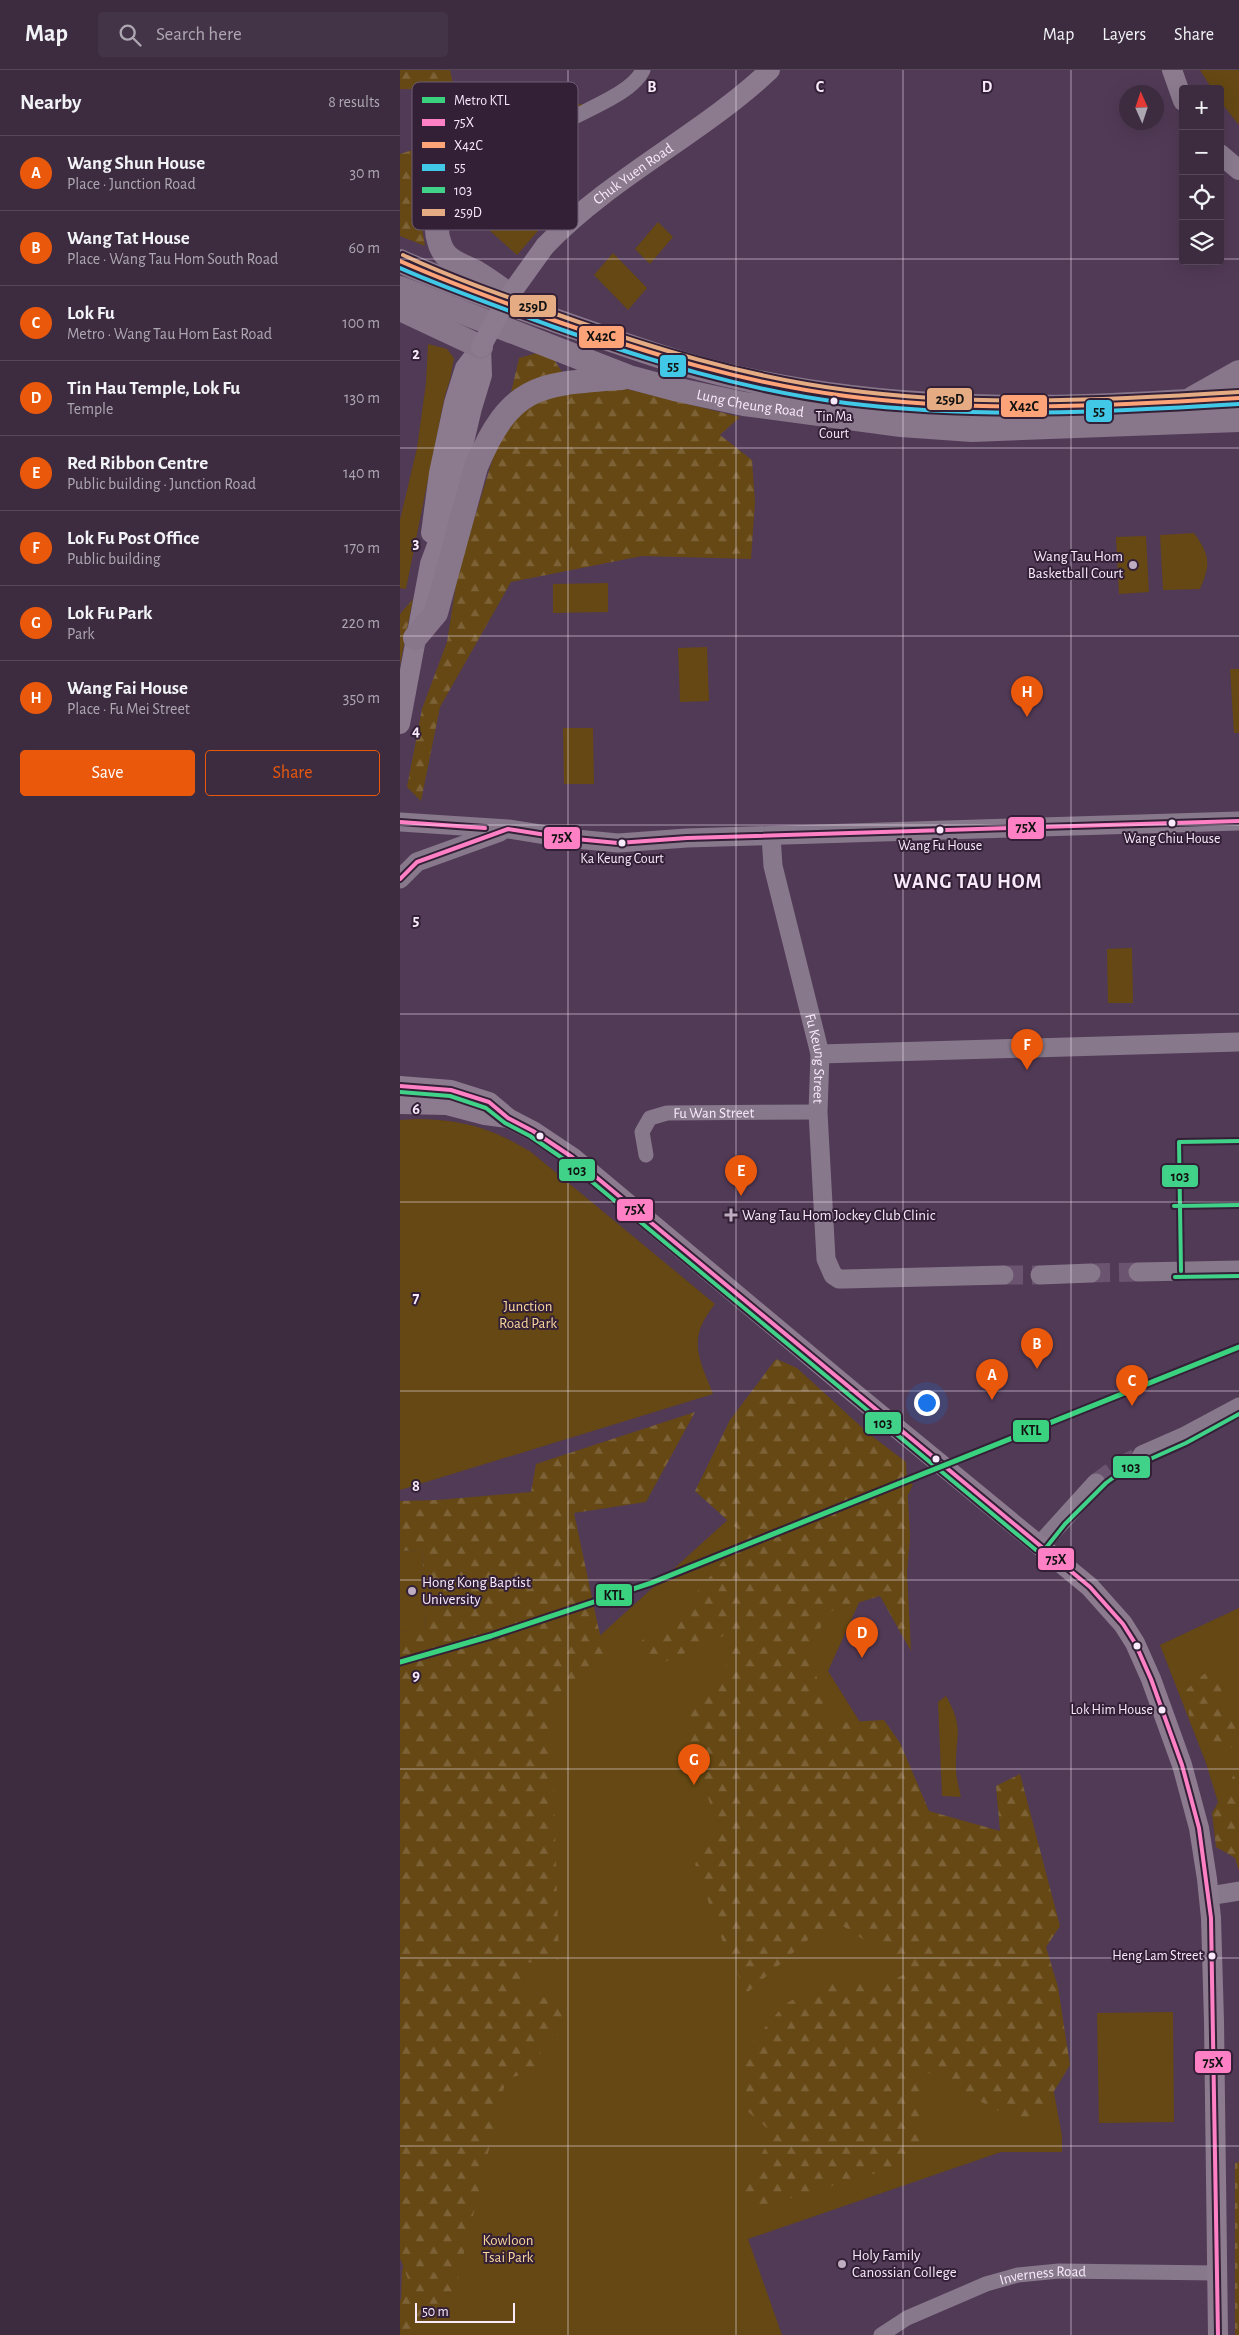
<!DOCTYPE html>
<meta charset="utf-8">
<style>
:root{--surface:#3d2c40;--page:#443447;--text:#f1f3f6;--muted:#ada7b1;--line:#564859;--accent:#ea580c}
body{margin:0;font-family:"Alegreya Sans",sans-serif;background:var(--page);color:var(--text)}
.controls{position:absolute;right:15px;top:15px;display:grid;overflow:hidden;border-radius:5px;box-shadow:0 5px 20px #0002}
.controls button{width:45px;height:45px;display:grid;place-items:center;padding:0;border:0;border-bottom:1px solid var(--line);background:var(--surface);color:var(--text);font:25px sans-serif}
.compass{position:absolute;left:719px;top:15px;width:45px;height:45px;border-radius:50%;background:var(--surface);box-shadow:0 5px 20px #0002;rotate:357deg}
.scale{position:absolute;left:15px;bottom:12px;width:100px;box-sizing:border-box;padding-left:5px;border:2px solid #f8e9fb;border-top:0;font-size:14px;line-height:18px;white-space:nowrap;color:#f8e9fb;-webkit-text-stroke:4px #332037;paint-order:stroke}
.you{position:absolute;left:526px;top:1332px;width:18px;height:18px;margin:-12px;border:4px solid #fff;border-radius:50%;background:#1a73e8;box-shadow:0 0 0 8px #1a73e833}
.badge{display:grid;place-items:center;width:32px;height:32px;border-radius:50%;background:var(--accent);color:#fff;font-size:16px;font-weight:700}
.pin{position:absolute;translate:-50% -41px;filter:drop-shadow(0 1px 2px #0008)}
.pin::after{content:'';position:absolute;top:26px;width:18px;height:15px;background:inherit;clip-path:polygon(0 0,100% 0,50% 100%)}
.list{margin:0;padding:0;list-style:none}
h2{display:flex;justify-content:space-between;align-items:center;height:65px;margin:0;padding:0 20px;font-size:21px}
h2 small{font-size:16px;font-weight:400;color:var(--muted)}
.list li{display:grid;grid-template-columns:32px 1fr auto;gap:15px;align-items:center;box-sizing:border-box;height:75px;padding:0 20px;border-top:1px solid var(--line)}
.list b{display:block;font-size:19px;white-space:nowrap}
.list p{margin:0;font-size:16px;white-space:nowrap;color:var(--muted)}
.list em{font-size:16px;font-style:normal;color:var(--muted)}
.actions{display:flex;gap:10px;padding:15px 20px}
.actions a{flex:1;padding:11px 0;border:1px solid var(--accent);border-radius:5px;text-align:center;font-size:18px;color:var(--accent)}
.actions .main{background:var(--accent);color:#fff}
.icon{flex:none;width:28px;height:28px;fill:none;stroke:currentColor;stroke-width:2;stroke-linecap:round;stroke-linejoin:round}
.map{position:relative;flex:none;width:839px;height:2265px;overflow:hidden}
header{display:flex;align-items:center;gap:30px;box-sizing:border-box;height:70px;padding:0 25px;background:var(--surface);border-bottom:1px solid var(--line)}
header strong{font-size:24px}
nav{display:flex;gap:28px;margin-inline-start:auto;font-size:18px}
.search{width:350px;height:45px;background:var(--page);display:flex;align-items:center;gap:12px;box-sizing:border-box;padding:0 18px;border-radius:5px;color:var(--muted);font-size:19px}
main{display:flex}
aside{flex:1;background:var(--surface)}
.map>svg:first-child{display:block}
</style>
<header>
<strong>Map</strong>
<div class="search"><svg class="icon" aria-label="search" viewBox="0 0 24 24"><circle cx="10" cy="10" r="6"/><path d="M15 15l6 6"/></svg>Search here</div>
<nav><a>Map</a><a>Layers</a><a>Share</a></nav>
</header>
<main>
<aside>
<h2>Nearby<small>8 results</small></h2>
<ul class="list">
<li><span class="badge">A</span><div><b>Wang Shun House</b><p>Place · Junction Road</p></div><em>30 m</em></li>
<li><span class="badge">B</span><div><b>Wang Tat House</b><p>Place · Wang Tau Hom South Road</p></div><em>60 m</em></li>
<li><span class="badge">C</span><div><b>Lok Fu</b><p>Metro · Wang Tau Hom East Road</p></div><em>100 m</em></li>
<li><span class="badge">D</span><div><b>Tin Hau Temple, Lok Fu</b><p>Temple</p></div><em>130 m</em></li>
<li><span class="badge">E</span><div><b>Red Ribbon Centre</b><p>Public building · Junction Road</p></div><em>140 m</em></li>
<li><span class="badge">F</span><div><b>Lok Fu Post Office</b><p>Public building</p></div><em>170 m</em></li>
<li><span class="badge">G</span><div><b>Lok Fu Park</b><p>Park</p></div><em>220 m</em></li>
<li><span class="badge">H</span><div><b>Wang Fai House</b><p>Place · Fu Mei Street</p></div><em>350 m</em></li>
</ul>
<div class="actions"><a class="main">Save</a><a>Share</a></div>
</aside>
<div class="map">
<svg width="839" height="2265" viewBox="0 0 839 2265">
<defs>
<pattern id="forest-firs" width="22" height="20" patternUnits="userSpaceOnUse" patternTransform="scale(1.25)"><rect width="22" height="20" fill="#654813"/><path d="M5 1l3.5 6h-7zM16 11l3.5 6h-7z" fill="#7c6236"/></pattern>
<pattern id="cemetery-stones" width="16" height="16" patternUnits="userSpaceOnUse" patternTransform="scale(1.25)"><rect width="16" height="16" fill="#654813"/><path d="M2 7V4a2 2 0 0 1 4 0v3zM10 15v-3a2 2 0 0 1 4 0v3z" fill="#7c6236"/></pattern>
</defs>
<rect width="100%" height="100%" fill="#513a56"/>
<!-- green -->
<path fill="#654813" d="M 800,0 L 839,0 L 839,55 L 820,31 L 820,19 L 812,19 Z
M 100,127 L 138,161 L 117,185 L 79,151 Z
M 258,152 L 273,167 L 250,194 L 235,179 Z
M 213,183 L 247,218 L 228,240 L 194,205 Z
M 28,274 L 47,279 L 54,288 L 50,310 L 45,325 L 6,519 L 0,518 L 0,450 L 17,378 L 26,313 Z
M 794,463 C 810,485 811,494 800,519 L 763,520 L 760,465 Z
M 746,466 L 749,522 L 719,524 L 716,467 Z
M 208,513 L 208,542 L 153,543 L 153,514 Z
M 307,577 L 309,631 L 280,632 L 278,578 Z
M 830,599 L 839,599 L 839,663 L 834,663 Z
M 163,658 L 193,658 L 194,714 L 164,714 Z
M 732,878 L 733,933 L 708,933 L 707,879 Z
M 18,1049 C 63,1050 92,1058 131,1082 L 315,1234 C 287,1269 298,1286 313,1324 L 0,1420 L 0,1050 Z
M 417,1369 L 513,1414 L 428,1601 L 538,1777 L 629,1887 L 662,2066 L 662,2082 L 601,2082 L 348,2169 L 382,2265 L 0,2265 L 2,2200 L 62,2083 L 99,1657 Z
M 22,1480 L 26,1561 L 0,1562 L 0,1481 Z
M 839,1538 L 839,1801 L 806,1693 L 760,1575 Z
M 546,1626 C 565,1660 555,1664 556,1699 C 556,1708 559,1718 561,1727 L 542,1726 L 538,1632 Z
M 773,1942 L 774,2052 L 699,2053 L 697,1943 Z"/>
<!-- forest -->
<path fill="url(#forest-firs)" d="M 0,0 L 50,0 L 54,18 L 54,36 L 185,34 L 125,57 L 28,127 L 18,151 L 22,157 L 25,176 L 0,166 L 0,84 L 103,51 L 48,38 L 49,20 L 0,19 Z
M 148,280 L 162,302 L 110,327 L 119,288 Z
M 194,316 L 227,319 L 340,347 L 320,365 L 352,390 L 355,432 L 351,489 L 242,486 L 111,512 L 40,637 L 21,731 L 7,717 L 22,639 L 47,572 L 58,502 L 104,352 L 136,328 Z
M 13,529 L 0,595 L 0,544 Z
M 376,1289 L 397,1298 L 468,1363 L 506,1392 L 510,1467 L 507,1502 L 511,1581 L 480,1526 L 431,1541 L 408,1577 L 430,1653 L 484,1650 L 500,1673 L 529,1741 L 600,1761 L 596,1716 L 620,1704 L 660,1856 L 646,1877 L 658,1917 L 670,1995 L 634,2054 L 596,2040 L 525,2001 L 522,2075 L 507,2094 L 357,2138 L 340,2124 L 373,2063 L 346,2040 L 345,1981 L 385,1934 L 429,1910 L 485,1914 L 511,1901 L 443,1856 L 410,1868 L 347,1923 L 325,1878 L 295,1794 L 318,1758 L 283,1651 L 320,1611 L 341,1558 L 247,1600 L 242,1570 L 263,1561 L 345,1466 L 295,1421 L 330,1350 Z
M 295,1342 L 246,1432 L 174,1443 L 204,1584 L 151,1630 L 159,1890 L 123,1893 L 124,1928 L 163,1927 L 166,1964 L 144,1966 L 137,2000 L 106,2009 L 50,2241 L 8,2265 L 0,2258 L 0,2231 L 9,2212 L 0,2188 L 0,1562 L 26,1560 L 22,1480 L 0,1481 L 0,1431 L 38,1430 L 131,1422 L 136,1394 Z
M 811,1598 L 821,1615 L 825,1635 L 839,1636 L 839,1680 L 816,1673 L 790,1653 L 786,1620 Z
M 839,1696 L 839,1790 L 816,1777 L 812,1743 Z"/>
<!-- cemetery -->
<path fill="url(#cemetery-stones)" d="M 839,2092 L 839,2265 L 835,2265 L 835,2093 Z"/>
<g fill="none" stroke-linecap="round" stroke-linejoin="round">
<!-- tertiary-tunnel -->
<path stroke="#6a546f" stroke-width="19" stroke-dasharray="19 9" stroke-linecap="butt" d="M 691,1203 L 738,1202
M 604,1205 L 640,1205
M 696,1413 L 718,1397 L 742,1385"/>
<!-- minor -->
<g stroke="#87798b" stroke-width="15">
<path d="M 129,118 C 92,56 223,43 243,0"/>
<path id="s1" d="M 246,1085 L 242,1062 L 250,1048 L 267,1043 L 418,1042"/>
<path id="s2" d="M 481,2265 L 507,2248 L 586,2214 L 618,2205 L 659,2201 L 817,2203"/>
</g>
<!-- tertiary -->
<g stroke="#87798b" stroke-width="19">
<path d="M 129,118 L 166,155"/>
<path d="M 0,752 L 108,759 L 165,768 L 218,773 L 287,768 L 839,751"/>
<path id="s3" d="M 371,766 L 373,796 L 420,984 L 418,1042 L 426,1189 L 433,1205 L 439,1209 L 444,1209 L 604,1205"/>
<path d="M 0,809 L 17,792 L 100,762"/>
<path d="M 420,984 L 839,972"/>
<path d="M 738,1202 L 839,1200"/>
<path d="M 640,1205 L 691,1203"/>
<path d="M 742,1385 L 783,1367 L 839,1337"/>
<path d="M 640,1475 L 696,1413"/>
<path d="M 809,1826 L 839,1821"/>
</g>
<!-- secondary -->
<g stroke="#8c7b8f" stroke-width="20">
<path d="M 772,0 L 783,31"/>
<path d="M 820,84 L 839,100"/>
<path id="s4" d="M 145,176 C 211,107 301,65 370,0"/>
<path d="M 31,463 L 39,403 L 54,333 L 65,298 L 81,277"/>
<path d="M 0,654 L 30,494 L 44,456 L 72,338 L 82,305 L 81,277"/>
<path d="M 0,1016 L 51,1020 L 89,1032 L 108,1048 L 133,1061 L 172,1087 L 454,1323 L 690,1517 L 723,1554 L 735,1573 L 751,1609 L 782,1695 L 799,1758 L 807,1809 L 811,1848 L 814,1951 L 818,2265"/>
<path d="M 0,1034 L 47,1035 L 85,1045 L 108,1048"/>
</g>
<!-- trunk -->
<g stroke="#88768b" stroke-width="24">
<path d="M 81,107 L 105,108 L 129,118"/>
<path d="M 0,191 C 45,212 91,227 137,244 C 185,261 232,278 281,293 C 367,318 459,331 549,335 C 645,340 743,334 839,328"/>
<path id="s5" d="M 0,218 L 229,307 L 274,319 L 344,334 L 501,355 L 572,360 L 839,350"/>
<path d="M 111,226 C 100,218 88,209 76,202 C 68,198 59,195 52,190 C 45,186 41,179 39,171 C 24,128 98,98 126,81"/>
<path d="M 0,239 L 81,277"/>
<path d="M 793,328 L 839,302"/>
<path d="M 15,568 L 36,543 L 76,397 C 111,313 140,314 222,308"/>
</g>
<!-- secondary-bridge -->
<path stroke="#8c7b8f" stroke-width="20" d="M 81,277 L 107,229 L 145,176"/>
<!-- bus-1 casing -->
<g stroke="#332037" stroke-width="8">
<path id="bus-1" d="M 0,752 L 85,758
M 0,809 L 17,792 L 108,759 L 165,768 L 218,773 L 287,768 L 839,751
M 0,1016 L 51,1020 L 89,1032 L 108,1048 L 133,1061 L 172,1087 L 690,1517 L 723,1554 L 735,1573 L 751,1609 L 782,1695 L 799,1758 L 811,1848 L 818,2265"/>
</g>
<!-- bus-2 casing -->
<g stroke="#332037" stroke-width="8">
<path id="bus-2" d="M 0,191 C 50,213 102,232 153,250 C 250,284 344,313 446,326 C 576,343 708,336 839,328"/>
</g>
<!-- bus-3 casing -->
<g stroke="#332037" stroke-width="8">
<path id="bus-3" d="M 0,198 C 50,220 102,238 154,257 C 250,291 344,320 446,333 C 577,349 708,342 839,334"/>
</g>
<!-- bus-4 casing -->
<g stroke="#332037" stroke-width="8">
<path id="bus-4" d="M 0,1022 L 50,1026 L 86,1038 L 105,1053 L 130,1066 L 168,1092 L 636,1480
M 774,1136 L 839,1135
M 781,1201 L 779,1072 L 839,1071
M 775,1207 L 839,1206
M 645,1479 L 665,1454 L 706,1413 L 721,1402 L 786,1373 L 839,1344"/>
</g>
<!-- bus-5 casing -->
<g stroke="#332037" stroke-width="8">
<path id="bus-5" d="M 3,185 C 52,208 104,226 156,244 C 251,278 346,307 447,320 C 577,337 708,330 839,322"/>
</g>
<!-- bus-1 -->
<use href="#bus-1" stroke="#ff80c5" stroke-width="4"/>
<!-- bus-2 -->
<use href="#bus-2" stroke="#fea277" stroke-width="4"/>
<!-- bus-3 -->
<use href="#bus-3" stroke="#40c8e6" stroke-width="4"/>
<!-- bus-4 -->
<use href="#bus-4" stroke="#40d288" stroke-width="4"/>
<!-- bus-5 -->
<use href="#bus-5" stroke="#e5ac83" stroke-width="4"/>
<!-- metro-1 casing -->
<g stroke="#332037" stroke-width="9">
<path id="metro-1" d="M 0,1592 L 91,1566 L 251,1513 L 839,1277"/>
</g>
<!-- metro-1 -->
<use href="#metro-1" stroke="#3ad17f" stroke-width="5"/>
</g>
<!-- grid -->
<path fill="none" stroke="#f8e9fb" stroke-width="1" stroke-opacity="0.55" d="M 168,0 L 168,2265M 336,0 L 336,2265M 503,0 L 503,2265M 671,0 L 671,2265M 0,189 L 783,189M 820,189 L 839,189M 0,378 L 839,378M 0,566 L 839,566M 0,755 L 839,755M 0,944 L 839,944M 0,1132 L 839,1132M 0,1321 L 839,1321M 0,1510 L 839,1510M 0,1699 L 839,1699M 0,1888 L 839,1888M 0,2076 L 839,2076"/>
<!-- markers -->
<g fill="#f8e9fb" stroke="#332037" stroke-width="2">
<circle cx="434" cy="331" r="4.5"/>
<circle cx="772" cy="753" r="4.5"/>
<circle cx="540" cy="760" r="4.5"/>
<circle cx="222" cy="773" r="4.5"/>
<circle cx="140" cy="1066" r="4.5"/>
<circle cx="536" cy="1389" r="4.5"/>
<circle cx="737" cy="1576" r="4.5"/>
<circle cx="762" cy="1640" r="4.5"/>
<circle cx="812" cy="1886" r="4.5"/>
</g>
<g fill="#beacc1" stroke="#332037" stroke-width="2">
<circle cx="733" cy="495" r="5"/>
<path d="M328.5 1137.5h5v5h5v5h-5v5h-5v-5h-5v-5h5z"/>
<circle cx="12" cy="1521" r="5"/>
<circle cx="442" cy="2194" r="5"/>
</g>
<g text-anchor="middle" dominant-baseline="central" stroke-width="4" stroke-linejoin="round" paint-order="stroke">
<!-- bus labels -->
<g font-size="14" fill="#f8e9fb" stroke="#332037">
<text x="434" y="347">Tin Ma<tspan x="434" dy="17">Court</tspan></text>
<text x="772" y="769">Wang Chiu House</text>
<text x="540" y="776">Wang Fu House</text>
<text x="222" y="789">Ka Keung Court</text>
<text x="753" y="1640" text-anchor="end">Lok Him House</text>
<text x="803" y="1886" text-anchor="end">Heng Lam Street</text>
</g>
<!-- street labels -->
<g font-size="15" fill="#f8e9fb" stroke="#332037">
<text stroke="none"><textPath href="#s4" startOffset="114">Chuk Yuen Road</textPath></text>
<text stroke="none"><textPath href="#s5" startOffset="370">Lung Cheung Road</textPath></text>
<text stroke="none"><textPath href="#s3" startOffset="228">Fu Keung Street</textPath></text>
<text stroke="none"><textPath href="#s1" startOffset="104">Fu Wan Street</textPath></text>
<text stroke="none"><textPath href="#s2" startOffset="175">Inverness Road</textPath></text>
</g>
<!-- poi labels -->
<g font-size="15" fill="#f8e9fb" stroke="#332037" text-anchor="start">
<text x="723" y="486" text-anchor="end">Wang Tau Hom<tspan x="723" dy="17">Basketball Court</tspan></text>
<text x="342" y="1145">Wang Tau Hom Jockey Club Clinic</text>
<text x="22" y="1512">Hong Kong Baptist<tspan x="22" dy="17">University</tspan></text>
<text x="452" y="2185">Holy Family<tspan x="452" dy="17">Canossian College</tspan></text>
</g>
<!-- park labels -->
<g font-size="15" fill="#f9d69b" stroke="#332037">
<text x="128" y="1236">Junction<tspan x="128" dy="17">Road Park</tspan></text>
<text x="108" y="2170">Kowloon<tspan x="108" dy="17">Tsai Park</tspan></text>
</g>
<!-- district labels -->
<g font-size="20" font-weight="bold" letter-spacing="1" fill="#f8e9fb" stroke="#332037">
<text x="568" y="812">WANG TAU HOM</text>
</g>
</g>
<!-- legend -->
<rect x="12" y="12" width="166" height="148" rx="8" fill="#332037" stroke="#6e5c72" stroke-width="1"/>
<rect x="22" y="27" width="23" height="6" fill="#3ad17f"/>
<rect x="22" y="49" width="23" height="7" fill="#ff80c5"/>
<rect x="22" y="72" width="23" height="6" fill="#fea277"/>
<rect x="22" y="94" width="23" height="7" fill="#40c8e6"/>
<rect x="22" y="117" width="23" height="6" fill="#40d288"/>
<rect x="22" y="139" width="23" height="7" fill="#e5ac83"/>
<g font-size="14" fill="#f8e9fb">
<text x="54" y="35">Metro KTL</text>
<text x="54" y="57">75X</text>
<text x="54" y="80">X42C</text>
<text x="54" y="102">55</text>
<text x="54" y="125">103</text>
<text x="54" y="147">259D</text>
</g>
<g font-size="16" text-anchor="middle" font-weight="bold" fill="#f8e9fb" stroke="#332037" stroke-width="4" stroke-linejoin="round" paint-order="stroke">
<text x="252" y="22">B</text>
<text x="420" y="22">C</text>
<text x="587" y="22">D</text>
<text x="16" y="289">2</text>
<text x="16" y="478">3</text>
<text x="16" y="666">4</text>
<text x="16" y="855">5</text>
<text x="16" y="1044">6</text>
<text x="16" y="1233">7</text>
<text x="16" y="1421">8</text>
<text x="16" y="1610">9</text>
</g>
<g stroke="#332037" stroke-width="2">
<rect x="109" y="224" width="48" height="24" rx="5" fill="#e5ac83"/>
<rect x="178" y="255" width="47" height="24" rx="5" fill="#fea277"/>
<rect x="259" y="284" width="28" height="24" rx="5" fill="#40c8e6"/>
<rect x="526" y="317" width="47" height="24" rx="5" fill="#e5ac83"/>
<rect x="600" y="324" width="48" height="24" rx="5" fill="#fea277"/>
<rect x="685" y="329" width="28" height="24" rx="5" fill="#40c8e6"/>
<rect x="607" y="746" width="38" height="24" rx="5" fill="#ff80c5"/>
<rect x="143" y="756" width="38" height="24" rx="5" fill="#ff80c5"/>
<rect x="158" y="1088" width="38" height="24" rx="5" fill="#40d288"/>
<rect x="761" y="1094" width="38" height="24" rx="5" fill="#40d288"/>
<rect x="216" y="1128" width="38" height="24" rx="5" fill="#ff80c5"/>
<rect x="464" y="1341" width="38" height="24" rx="5" fill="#40d288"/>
<rect x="612" y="1349" width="38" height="24" rx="5" fill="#3ad17f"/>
<rect x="712" y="1385" width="39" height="24" rx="5" fill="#40d288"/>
<rect x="637" y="1477" width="38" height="24" rx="5" fill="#ff80c5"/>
<rect x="195" y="1513" width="38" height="24" rx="5" fill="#3ad17f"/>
<rect x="794" y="1980" width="38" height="24" rx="5" fill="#ff80c5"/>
</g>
<g font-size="14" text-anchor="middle" font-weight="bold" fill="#111">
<text x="133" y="241">259D</text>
<text x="201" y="271">X42C</text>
<text x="273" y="301">55</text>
<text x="550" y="334">259D</text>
<text x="624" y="341">X42C</text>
<text x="699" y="346">55</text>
<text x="626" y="762">75X</text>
<text x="162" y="772">75X</text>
<text x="177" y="1105">103</text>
<text x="780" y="1111">103</text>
<text x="235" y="1144">75X</text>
<text x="483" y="1358">103</text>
<text x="631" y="1365">KTL</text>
<text x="731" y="1402">103</text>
<text x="656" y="1494">75X</text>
<text x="214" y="1530">KTL</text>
<text x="813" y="1997">75X</text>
</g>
</svg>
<div class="controls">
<button>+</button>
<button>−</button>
<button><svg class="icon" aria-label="locate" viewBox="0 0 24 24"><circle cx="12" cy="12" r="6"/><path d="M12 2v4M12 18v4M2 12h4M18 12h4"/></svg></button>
<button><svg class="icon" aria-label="layers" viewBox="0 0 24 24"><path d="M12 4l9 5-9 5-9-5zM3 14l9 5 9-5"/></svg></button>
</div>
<svg class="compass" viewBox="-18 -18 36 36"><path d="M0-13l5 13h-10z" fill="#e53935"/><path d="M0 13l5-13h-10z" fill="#ada7b1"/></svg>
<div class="scale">50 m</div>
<div class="you"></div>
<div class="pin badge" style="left:592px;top:1330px">A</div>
<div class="pin badge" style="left:637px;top:1299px">B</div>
<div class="pin badge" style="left:732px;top:1336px">C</div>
<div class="pin badge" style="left:462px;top:1588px">D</div>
<div class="pin badge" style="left:341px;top:1126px">E</div>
<div class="pin badge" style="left:627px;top:1000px">F</div>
<div class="pin badge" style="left:294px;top:1715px">G</div>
<div class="pin badge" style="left:627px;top:647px">H</div>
</div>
</main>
